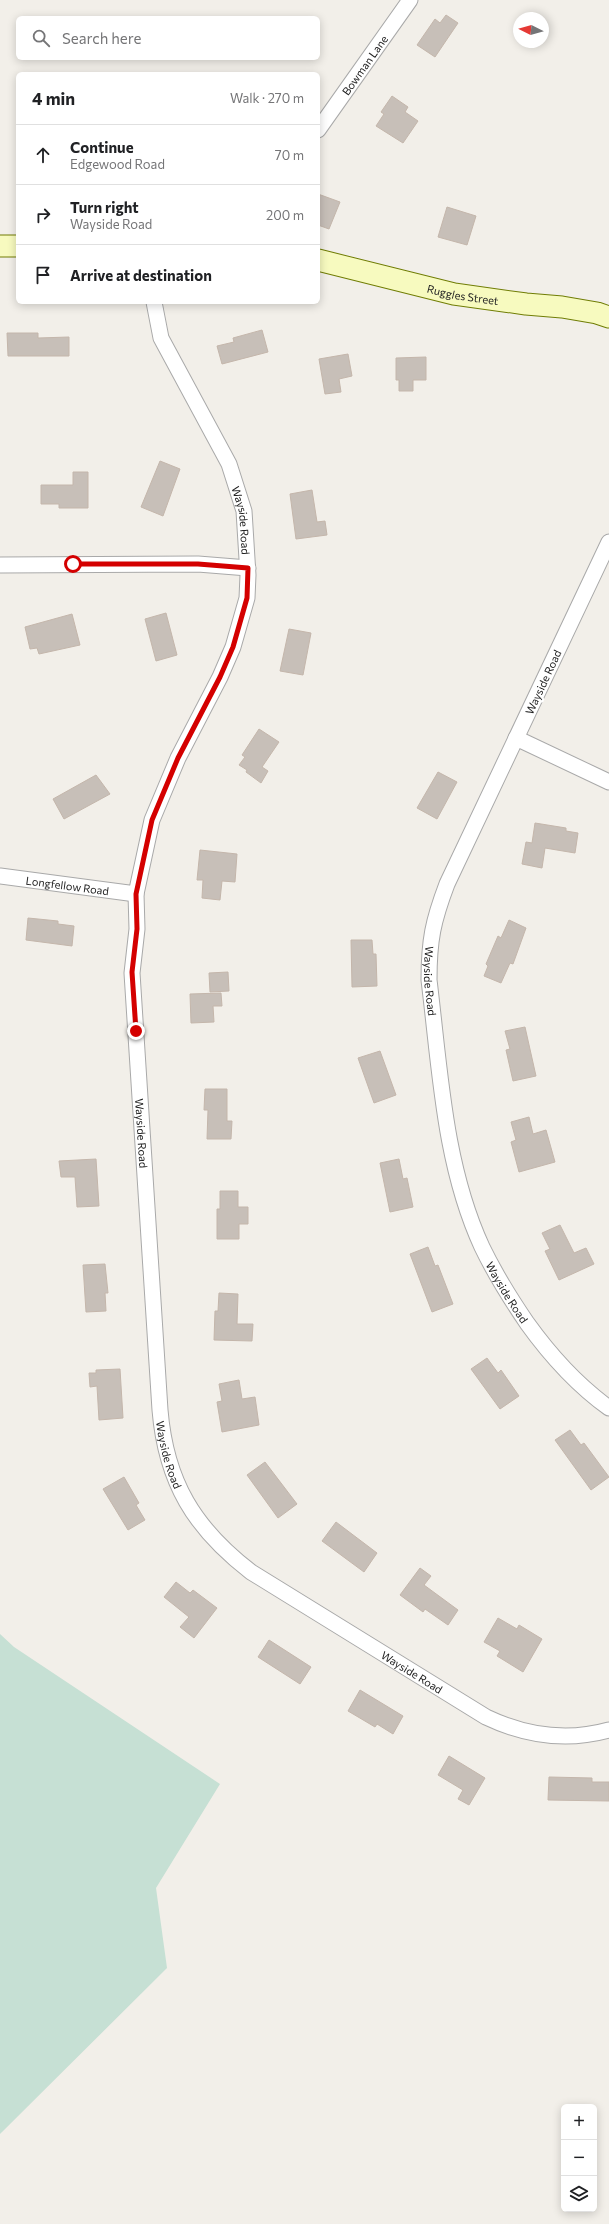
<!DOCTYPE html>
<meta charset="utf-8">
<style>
:root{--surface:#fff;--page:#f2f2f2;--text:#202124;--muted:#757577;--line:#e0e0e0}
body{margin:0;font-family:Commissioner,sans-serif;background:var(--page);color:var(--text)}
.controls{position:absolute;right:12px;bottom:12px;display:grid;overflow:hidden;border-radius:6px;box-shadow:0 2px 10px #0003}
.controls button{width:36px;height:36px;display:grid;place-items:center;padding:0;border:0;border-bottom:1px solid var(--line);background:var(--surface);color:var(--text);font:20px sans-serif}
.compass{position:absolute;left:513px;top:12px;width:36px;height:36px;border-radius:50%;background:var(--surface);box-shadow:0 2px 10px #0003;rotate:275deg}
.stop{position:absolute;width:12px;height:12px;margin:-9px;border:3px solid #d40000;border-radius:50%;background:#fff}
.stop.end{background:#d40000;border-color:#fff;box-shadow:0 1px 4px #0008}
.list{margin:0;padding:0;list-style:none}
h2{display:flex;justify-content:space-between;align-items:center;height:52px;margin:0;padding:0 16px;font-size:17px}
h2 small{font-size:13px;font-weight:400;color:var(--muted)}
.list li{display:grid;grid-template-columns:26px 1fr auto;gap:12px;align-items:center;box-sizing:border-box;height:60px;padding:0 16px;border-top:1px solid var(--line)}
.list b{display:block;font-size:15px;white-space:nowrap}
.list p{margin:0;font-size:13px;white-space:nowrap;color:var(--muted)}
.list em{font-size:13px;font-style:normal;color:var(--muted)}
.icon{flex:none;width:22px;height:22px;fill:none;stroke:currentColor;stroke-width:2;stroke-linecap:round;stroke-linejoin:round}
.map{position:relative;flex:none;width:609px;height:2224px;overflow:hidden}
.search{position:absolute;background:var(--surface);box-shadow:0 2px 10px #0003;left:16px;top:16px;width:304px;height:44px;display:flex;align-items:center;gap:10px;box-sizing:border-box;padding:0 14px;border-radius:6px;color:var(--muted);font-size:15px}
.panel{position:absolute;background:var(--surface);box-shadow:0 2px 10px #0003;left:16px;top:72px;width:304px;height:232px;border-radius:6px}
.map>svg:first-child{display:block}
</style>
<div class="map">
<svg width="609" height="2224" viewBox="0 0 609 2224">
<rect width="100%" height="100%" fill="#f2efe9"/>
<!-- wetland -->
<path fill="#c6e0d4" d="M 0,1634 L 14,1647 L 220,1784 L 156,1888 L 167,1968 L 0,2134 Z"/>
<!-- building -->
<path fill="#c7bfb8" stroke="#c4b6ab" d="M 446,15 L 458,23 L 435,57 L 417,45 L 435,19 L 440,23 Z
M 392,96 L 408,107 L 405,112 L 418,121 L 403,143 L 376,126 L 384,114 L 381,112 Z
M 318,194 L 340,202 L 329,229 L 318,225 Z
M 447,207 L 476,216 L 467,245 L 438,237 Z
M 262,330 L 268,352 L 222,364 L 217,346 L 234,342 L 233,338 Z
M 7,333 L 38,333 L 38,338 L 69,337 L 69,356 L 8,356 Z
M 348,354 L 352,376 L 339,379 L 341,392 L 325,394 L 319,359 Z
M 426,357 L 426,380 L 413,380 L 413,391 L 399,391 L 399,380 L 396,380 L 396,358 Z
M 160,461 L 180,469 L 163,516 L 141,507 Z
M 73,472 L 88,472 L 88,508 L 59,508 L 59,504 L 41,504 L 41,485 L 73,485 Z
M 312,490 L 317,522 L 325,521 L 327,535 L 296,539 L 290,494 Z
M 166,613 L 177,655 L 156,661 L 145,619 Z
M 72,614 L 80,645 L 39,654 L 37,648 L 30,649 L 25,627 Z
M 289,629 L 311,633 L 303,675 L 280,671 Z
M 259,729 L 279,742 L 262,767 L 268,771 L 261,783 L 246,772 L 247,770 L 239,765 L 245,757 L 242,755 Z
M 438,772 L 457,782 L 437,819 L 417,808 Z
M 96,775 L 110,794 L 64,819 L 53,799 Z
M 535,823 L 566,828 L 566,831 L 578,833 L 575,853 L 545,848 L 542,868 L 522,864 L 526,842 L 532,843 Z
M 200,850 L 237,854 L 235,882 L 222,881 L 220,900 L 202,898 L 203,880 L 197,880 Z
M 28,918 L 58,921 L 58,924 L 74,926 L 72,946 L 26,940 Z
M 509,920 L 526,928 L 513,964 L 510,963 L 501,983 L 484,976 L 488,966 L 486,964 L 498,936 L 501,938 Z
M 351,940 L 372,940 L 373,954 L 376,954 L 377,986 L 352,987 Z
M 228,972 L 229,991 L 210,992 L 209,973 Z
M 221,993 L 222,1006 L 213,1006 L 214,1022 L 191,1023 L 190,994 Z
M 525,1027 L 536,1076 L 513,1081 L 506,1050 L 510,1049 L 505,1031 Z
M 380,1051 L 396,1095 L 374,1103 L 358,1058 Z
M 205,1089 L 227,1089 L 227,1121 L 232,1121 L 231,1139 L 207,1139 L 208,1110 L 204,1110 Z
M 529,1117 L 533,1134 L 546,1130 L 555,1162 L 519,1172 L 511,1142 L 516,1140 L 511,1122 Z
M 96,1159 L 99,1206 L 77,1207 L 75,1177 L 61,1177 L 59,1161 Z
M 399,1159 L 403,1179 L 407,1178 L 413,1207 L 390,1212 L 380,1163 Z
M 220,1191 L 238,1191 L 238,1207 L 248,1207 L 248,1224 L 239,1224 L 239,1239 L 217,1239 L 217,1209 L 220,1209 Z
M 560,1225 L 574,1253 L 586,1248 L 594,1264 L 559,1280 L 545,1251 L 550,1249 L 542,1233 Z
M 428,1247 L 435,1266 L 438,1265 L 453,1304 L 432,1312 L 410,1254 Z
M 105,1264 L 108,1293 L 105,1293 L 106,1311 L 86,1312 L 83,1265 Z
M 219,1293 L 238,1294 L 237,1324 L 253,1324 L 252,1341 L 214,1340 L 215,1311 L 218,1311 Z
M 487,1358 L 498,1373 L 501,1370 L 519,1396 L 500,1409 L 471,1369 Z
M 120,1369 L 123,1418 L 99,1420 L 97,1386 L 90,1387 L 89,1373 L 96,1373 L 96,1370 Z
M 239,1380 L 242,1399 L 255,1397 L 259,1425 L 222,1432 L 217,1402 L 222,1401 L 219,1384 Z
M 570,1430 L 581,1445 L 584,1443 L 609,1477 L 591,1490 L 555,1440 Z
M 265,1462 L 297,1504 L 278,1518 L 247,1475 Z
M 124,1477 L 139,1503 L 136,1505 L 145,1520 L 128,1530 L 103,1489 Z
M 336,1522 L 377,1553 L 364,1572 L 322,1541 Z
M 420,1568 L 431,1576 L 424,1585 L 458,1610 L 448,1625 L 425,1609 L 423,1612 L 400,1595 Z
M 176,1582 L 190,1593 L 193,1590 L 217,1608 L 194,1638 L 180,1627 L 189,1617 L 164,1597 Z
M 498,1618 L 517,1629 L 519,1625 L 542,1639 L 523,1672 L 497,1656 L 500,1651 L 484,1642 Z
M 269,1640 L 311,1667 L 300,1684 L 258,1657 Z
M 360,1690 L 403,1716 L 393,1734 L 377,1724 L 375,1727 L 348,1711 Z
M 449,1756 L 485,1778 L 469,1805 L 458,1799 L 463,1790 L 438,1775 Z
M 549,1777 L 592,1778 L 592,1782 L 609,1782 L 609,1801 L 548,1800 Z"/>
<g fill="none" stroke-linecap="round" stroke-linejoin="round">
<!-- street casing -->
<g stroke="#a9a9a9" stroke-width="17">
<g id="street">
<path id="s1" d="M 318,130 L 410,0"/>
<path id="s2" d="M 154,302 L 161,338 L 229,464 L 244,511 L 248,575 L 247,598 L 233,647 L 220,677 L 178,758 L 152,820 L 136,894 L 137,929 L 132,973 L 160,1410 C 166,1482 194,1528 251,1572 L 486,1717 C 526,1736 566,1742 609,1730"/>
<path id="s3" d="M 609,542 L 447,884 C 433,921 429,940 429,980 C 440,1069 444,1165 482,1247 C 495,1274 510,1298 527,1323 C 550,1355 577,1385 609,1408"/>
<path d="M 0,565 L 198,564 L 248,568"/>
<path d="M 516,738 L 609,782"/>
<path id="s4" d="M 0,876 L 136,894"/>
</g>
</g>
<!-- secondary casing -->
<g stroke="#707d05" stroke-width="23">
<g id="secondary">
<path d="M 0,246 L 18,246"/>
<path id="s5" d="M 318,260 L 454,294 L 526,304 L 562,307 L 597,313 L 609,317"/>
</g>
</g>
<!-- street -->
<use href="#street" stroke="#fff" stroke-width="15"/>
<!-- secondary -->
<use href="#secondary" stroke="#f7fabf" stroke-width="21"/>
</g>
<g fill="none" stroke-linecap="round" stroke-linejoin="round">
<!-- route -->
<path stroke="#d40000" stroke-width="5" d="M 73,564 L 198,564 L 248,568 L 247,598 L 233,647 L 220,677 L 178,758 L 152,820 L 136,894 L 137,929 L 132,972 L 136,1031"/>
</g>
<g text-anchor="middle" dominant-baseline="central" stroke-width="4" stroke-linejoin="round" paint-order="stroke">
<!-- street labels -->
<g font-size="11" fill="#222" stroke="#fff">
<text stroke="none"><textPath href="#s1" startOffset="80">Bowman Lane</textPath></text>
<text stroke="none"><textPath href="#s5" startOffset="149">Ruggles Street</textPath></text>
<text stroke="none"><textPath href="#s2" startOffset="238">Wayside Road</textPath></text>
<text transform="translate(543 682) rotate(-65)">Wayside Road</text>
<text stroke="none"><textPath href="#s4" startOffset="68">Longfellow Road</textPath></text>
<text stroke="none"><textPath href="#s3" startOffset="478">Wayside Road</textPath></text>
<text stroke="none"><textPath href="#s2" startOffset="874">Wayside Road</textPath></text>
<text stroke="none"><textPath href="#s3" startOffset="802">Wayside Road</textPath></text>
<text stroke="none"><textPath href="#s2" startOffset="1197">Wayside Road</textPath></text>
<text stroke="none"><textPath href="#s2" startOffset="1533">Wayside Road</textPath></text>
</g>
</g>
</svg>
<div class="controls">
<button>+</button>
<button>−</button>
<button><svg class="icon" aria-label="layers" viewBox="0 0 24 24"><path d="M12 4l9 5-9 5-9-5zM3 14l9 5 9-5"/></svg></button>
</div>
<svg class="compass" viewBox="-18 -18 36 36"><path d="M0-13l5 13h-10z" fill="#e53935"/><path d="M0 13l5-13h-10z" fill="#757577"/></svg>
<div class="stop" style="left:73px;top:564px"></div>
<div class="stop end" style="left:136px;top:1031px"></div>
<div class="search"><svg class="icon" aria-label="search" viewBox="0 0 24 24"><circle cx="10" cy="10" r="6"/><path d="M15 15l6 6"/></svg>Search here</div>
<section class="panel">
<h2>4 min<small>Walk · 270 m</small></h2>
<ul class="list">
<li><svg class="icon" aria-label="ahead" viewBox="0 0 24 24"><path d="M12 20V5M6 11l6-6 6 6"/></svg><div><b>Continue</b><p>Edgewood Road</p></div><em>70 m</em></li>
<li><svg class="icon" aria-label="right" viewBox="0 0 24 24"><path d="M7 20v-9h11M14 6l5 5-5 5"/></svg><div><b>Turn right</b><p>Wayside Road</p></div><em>200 m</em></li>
<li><svg class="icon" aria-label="arrive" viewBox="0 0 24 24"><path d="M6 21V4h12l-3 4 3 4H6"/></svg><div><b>Arrive at destination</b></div></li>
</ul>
</section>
</div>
